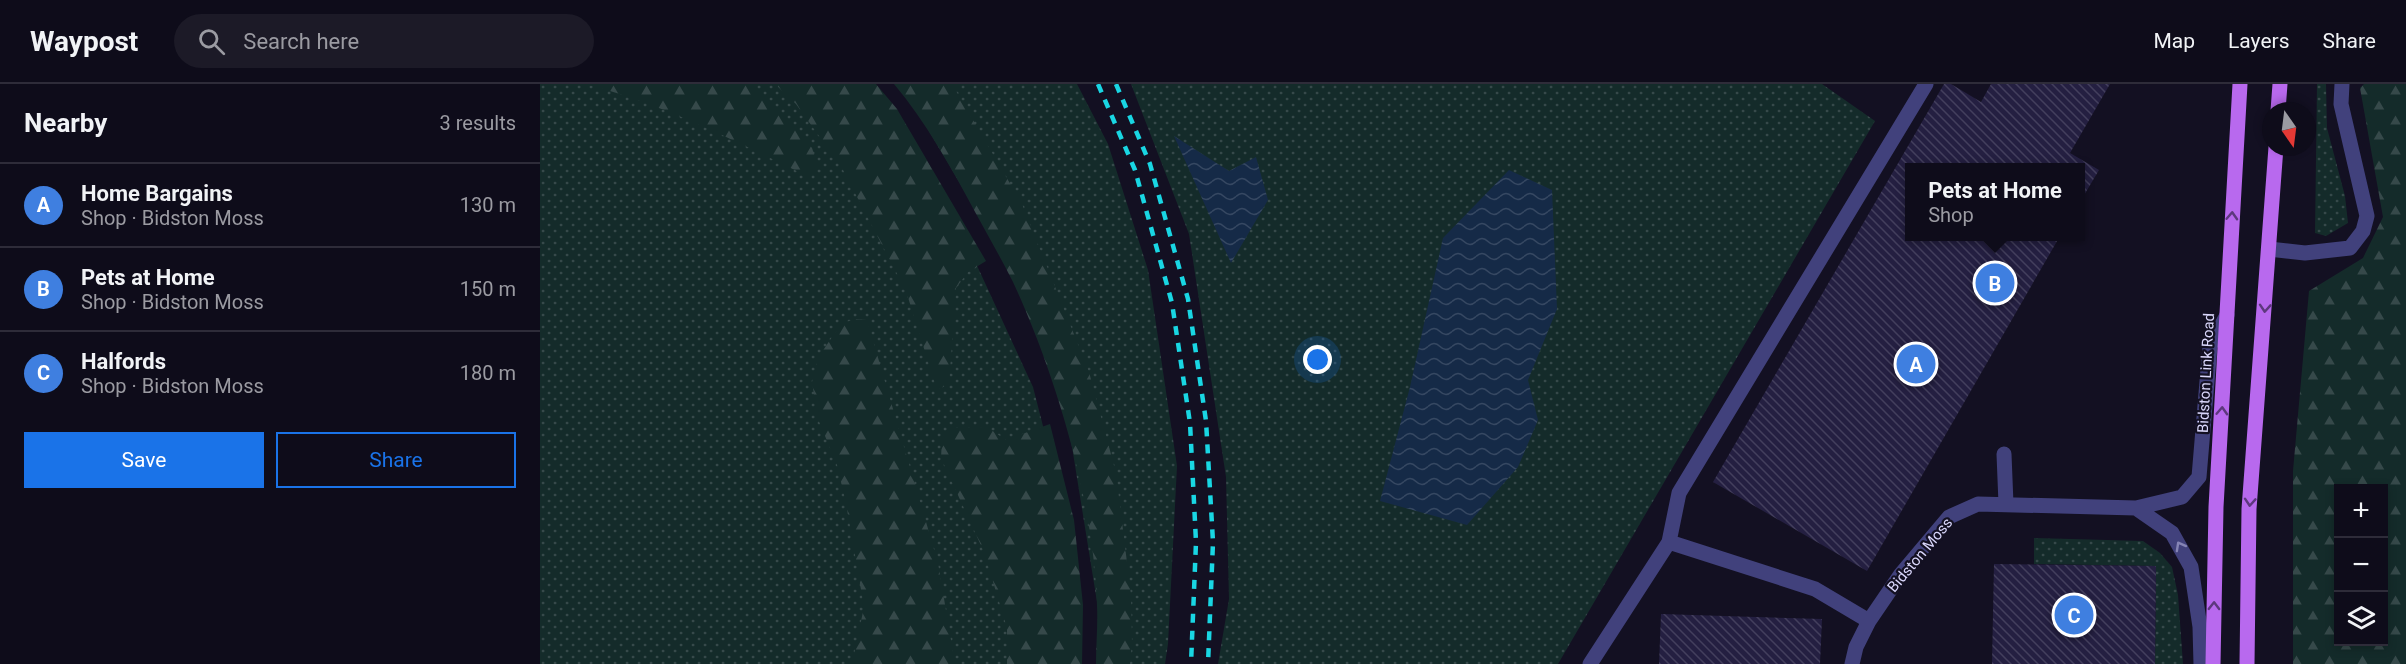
<!DOCTYPE html>
<meta charset="utf-8">
<style>
:root{--surface:#0e0c1a;--page:#1c1a27;--text:#f1f3f6;--muted:#9b9ba2;--line:#2e2c39;--accent:#1a73e8}
body{margin:0;font-family:Roboto,sans-serif;background:var(--page);color:var(--text)}
.controls{position:absolute;right:18px;bottom:18px;display:grid;overflow:hidden;border-radius:0px;box-shadow:0 3px 9px #0003}
.controls button{width:54px;height:54px;display:grid;place-items:center;padding:0;border:0;border-bottom:2px solid var(--line);background:var(--surface);color:var(--text);font:30px sans-serif}
.compass{position:absolute;left:1722px;top:18px;width:54px;height:54px;border-radius:50%;background:var(--surface);box-shadow:0 3px 9px #0003;rotate:166deg}
.you{position:absolute;left:778px;top:276px;width:21px;height:21px;margin:-15px;border:4px solid #fff;border-radius:50%;background:#1a73e8;box-shadow:0 0 0 9px #1a73e833}
.badge{display:grid;place-items:center;width:39px;height:39px;border-radius:50%;background:var(--accent);color:#fff;font-size:20px;font-weight:700}
.pin{position:absolute;translate:-50% -50%;border:3px solid #fff;box-shadow:0 2px 6px #0006}
.popup{position:absolute;left:1365px;top:79px;width:180px;height:78px;box-sizing:border-box;display:grid;place-content:center;border-radius:0px;background:var(--surface);filter:drop-shadow(0 2px 4px #0005);font-size:20px;white-space:nowrap;color:var(--muted)}
.popup b{font-size:22px;color:var(--text)}
.popup::after{content:'';position:absolute;left:50%;top:100%;margin-left:-12px;border:12px solid transparent;border-top-color:var(--surface)}
.list{margin:0;padding:0;list-style:none}
h2{display:flex;justify-content:space-between;align-items:center;height:78px;margin:0;padding:0 24px;font-size:26px}
h2 small{font-size:20px;font-weight:400;color:var(--muted)}
.list li{display:grid;grid-template-columns:39px 1fr auto;gap:18px;align-items:center;box-sizing:border-box;height:84px;padding:0 24px;border-top:2px solid var(--line)}
.list b{display:block;font-size:22px;white-space:nowrap}
.list p{margin:0;font-size:20px;white-space:nowrap;color:var(--muted)}
.list em{font-size:20px;font-style:normal;color:var(--muted)}
.actions{display:flex;gap:12px;padding:18px 24px}
.actions a{flex:1;padding:14px 0;border:2px solid var(--accent);border-radius:0px;text-align:center;font-size:21px;color:var(--accent)}
.actions .main{background:var(--accent);color:#fff}
.icon{flex:none;width:33px;height:33px;fill:none;stroke:currentColor;stroke-width:2;stroke-linecap:round;stroke-linejoin:round}
.map{position:relative;flex:none;width:1866px;height:580px;overflow:hidden}
header{display:flex;align-items:center;gap:36px;box-sizing:border-box;height:84px;padding:0 30px;background:var(--surface);border-bottom:2px solid var(--line)}
header strong{font-size:28px}
nav{display:flex;gap:33px;margin-inline-start:auto;font-size:21px}
.search{width:420px;height:54px;background:var(--page);display:flex;align-items:center;gap:15px;box-sizing:border-box;padding:0 21px;border-radius:33px;color:var(--muted);font-size:22px}
main{display:flex}
aside{flex:1;background:var(--surface)}
.map>svg:first-child{display:block}
</style>
<header>
<strong>Waypost</strong>
<div class="search"><svg class="icon" aria-label="search" viewBox="0 0 24 24"><circle cx="10" cy="10" r="6"/><path d="M15 15l6 6"/></svg>Search here</div>
<nav><a>Map</a><a>Layers</a><a>Share</a></nav>
</header>
<main>
<aside>
<h2>Nearby<small>3 results</small></h2>
<ul class="list">
<li><span class="badge" style="background:#3f7fe0">A</span><div><b>Home Bargains</b><p>Shop · Bidston Moss</p></div><em>130 m</em></li>
<li><span class="badge" style="background:#3f7fe0">B</span><div><b>Pets at Home</b><p>Shop · Bidston Moss</p></div><em>150 m</em></li>
<li><span class="badge" style="background:#3f7fe0">C</span><div><b>Halfords</b><p>Shop · Bidston Moss</p></div><em>180 m</em></li>
</ul>
<div class="actions"><a class="main">Save</a><a>Share</a></div>
</aside>
<div class="map">
<svg width="1866" height="580" viewBox="0 0 1866 580">
<defs>
<pattern id="grass-dots" width="8" height="8" patternUnits="userSpaceOnUse" patternTransform="scale(1.5)"><rect width="8" height="8" fill="#142b2a"/><path d="M2 2h.1M6 6h.1" fill="none" stroke="#36494a" stroke-width="1.8" stroke-linecap="round"/></pattern>
<pattern id="forest-firs" width="22" height="20" patternUnits="userSpaceOnUse" patternTransform="scale(1.5)"><rect width="22" height="20" fill="#142b2a"/><path d="M5 1l3.5 6h-7zM16 11l3.5 6h-7z" fill="#36494a"/></pattern>
<pattern id="water-waves" width="16" height="10" patternUnits="userSpaceOnUse" patternTransform="scale(1.5)"><rect width="16" height="10" fill="#152a47"/><path d="M0 5q4-4 8 0t8 0" fill="none" stroke="#364862"/></pattern>
<pattern id="building-back-hatch" width="6" height="6" patternUnits="userSpaceOnUse" patternTransform="scale(1.5)"><rect width="6" height="6" fill="#241f41"/><path d="M-1 5l2 2M0 0l6 6M5-1l2 2" fill="none" stroke="#433f5d"/></pattern>
</defs>
<rect width="100%" height="100%" fill="#131022"/>
<!-- grass -->
<path fill="url(#grass-dots)" d="M 0,0 L 325,0 L 398,97 L 493,303 L 524,424 L 539,580 L 0,580 Z
M 361,0 L 537,0 L 568,60 L 608,186 L 637,382 L 628,560 L 625,580 L 567,580 L 519,282 L 466,177 Z
M 591,0 L 1282,0 L 1335,37 L 1018,580 L 678,580 L 689,515 L 686,393 L 649,150 Z
M 1777,0 L 1786,0 L 1787,44 L 1805,112 L 1808,139 L 1786,152 L 1775,149 Z
M 1494,454 L 1603,457 L 1620,469 L 1632,483 L 1638,511 L 1643,580 L 1615,580 L 1616,482 L 1494,480 Z"/>
<!-- forest -->
<path fill="url(#forest-firs)" fill-rule="evenodd" d="M 45,0 L 209,0 L 244,32 L 272,64 L 278,82 L 269,93 C 197,58 124,20 45,0 Z
M 235,0 L 336,0 L 357,25 L 446,177 L 428,188 L 416,204 L 409,300 L 397,306 L 366,207 L 302,84 L 256,20 Z
M 354,0 L 412,0 L 482,120 L 549,288 L 576,389 L 591,511 L 592,558 L 590,580 L 556,580 C 556,560 558,541 557,521 C 554,418 516,291 473,198 C 461,174 447,150 434,126 C 411,83 386,38 354,0 Z
M 1824,0 L 1866,0 L 1866,580 L 1753,580 L 1753,387 L 1769,207 L 1823,174 L 1843,133 L 1820,4 ZM 1798,404 L 1844,404 L 1844,558 L 1798,558 Z
M 315,235 L 327,236 L 398,479 L 415,580 L 312,580 L 324,523 L 306,419 L 297,381 L 278,335 L 272,298 L 278,274 L 294,250 L 303,239 Z
M 510,340 L 534,436 L 543,521 L 542,580 L 467,580 L 467,544 L 444,468 L 401,374 L 402,355 L 412,344 L 447,343 L 466,356 Z"/>
<!-- water -->
<path fill="url(#water-waves)" d="M 634,52 L 689,87 L 716,73 L 728,116 L 691,179 Z
M 969,86 L 1012,106 L 1017,225 L 988,296 L 998,336 L 978,383 L 927,441 L 840,417 L 870,303 L 903,154 Z"/>
<!-- building -->
<path fill="url(#building-back-hatch)" d="M 1404,0 L 1411,0 L 1441,18 L 1451,0 L 1570,0 L 1530,69 L 1559,86 L 1540,118 L 1540,83 L 1370,83 L 1370,152 L 1520,152 L 1327,487 L 1173,398 Z
M 1454,480 L 1616,482 L 1615,580 L 1452,580 Z
M 1121,530 L 1282,535 L 1280,580 L 1119,580 Z"/>
<g fill="none" stroke-linecap="round" stroke-linejoin="round">
<!-- minor -->
<path stroke="#41417c" stroke-width="15" d="M 1729,165 L 1765,169 L 1810,164 L 1823,147 L 1827,132 L 1801,20 L 1802,0
M 1464,370 L 1466,420
M 1596,424 L 1632,449 L 1651,483 L 1660,543 L 1661,580
M 1129,458 L 1139,409 L 1386,0
M 1050,580 L 1129,458 L 1275,505 L 1329,537
M 1312,580 L 1316,563 L 1329,537 L 1361,490 L 1409,433 L 1438,420 L 1596,424 L 1642,413 L 1659,393 L 1670,262 L 1687,231"/>
<!-- major -->
<path stroke="#b869ee" stroke-width="15" d="M 1738,27 L 1740,0
M 1673,580 L 1676,423 L 1700,0
M 1707,580 L 1709,425 L 1736,63"/>
<!-- rail -->
<path stroke="#19d6e3" stroke-width="4.5" stroke-dasharray="9 8" stroke-linecap="butt" d="M 558,0 L 595,86 L 632,219 L 650,339 L 656,458 L 651,580
M 576,0 L 610,80 L 648,215 L 666,337 L 673,458 L 668,580"/>
</g>
<!-- one-way arrows -->
<defs><path id="oneway-chevron" d="M-2-3.5L2.5 0L-2 3.5" fill="none" stroke-width="1.6" stroke-linecap="round" stroke-linejoin="round" transform="scale(1.5)"/></defs>
<g stroke="#5d387e">
<use href="#oneway-chevron" transform="translate(1692 132) rotate(-87)"/>
<use href="#oneway-chevron" transform="translate(1725 224) rotate(94)"/>
<use href="#oneway-chevron" transform="translate(1682 327) rotate(-87)"/>
<use href="#oneway-chevron" transform="translate(1710 418) rotate(94)"/>
<use href="#oneway-chevron" transform="translate(1674 522) rotate(-89)"/>
</g>
<use stroke="#8584b5" href="#oneway-chevron" transform="translate(1640 462) rotate(-119)"/>
<g text-anchor="middle" dominant-baseline="central" stroke-width="4.5" stroke-linejoin="round" paint-order="stroke">
<!-- street labels -->
<g font-size="15" fill="#d9d6fa" stroke="#131022">
<text transform="translate(1666 289) rotate(-87)">Bidston Link Road</text>
<text transform="translate(1380 471) rotate(-50)">Bidston Moss</text>
</g>
</g>
</svg>
<div class="controls">
<button>+</button>
<button>−</button>
<button><svg class="icon" aria-label="layers" viewBox="0 0 24 24"><path d="M12 4l9 5-9 5-9-5zM3 14l9 5 9-5"/></svg></button>
</div>
<svg class="compass" viewBox="-18 -18 36 36"><path d="M0-13l5 13h-10z" fill="#e53935"/><path d="M0 13l5-13h-10z" fill="#9b9ba2"/></svg>
<div class="you"></div>
<div class="pin badge" style="left:1376px;top:280px;background:#3f7fe0">A</div>
<div class="pin badge" style="left:1455px;top:199px;background:#3f7fe0">B</div>
<div class="popup"><b>Pets at Home</b>Shop</div>
<div class="pin badge" style="left:1534px;top:531px;background:#3f7fe0">C</div>
</div>
</main>
